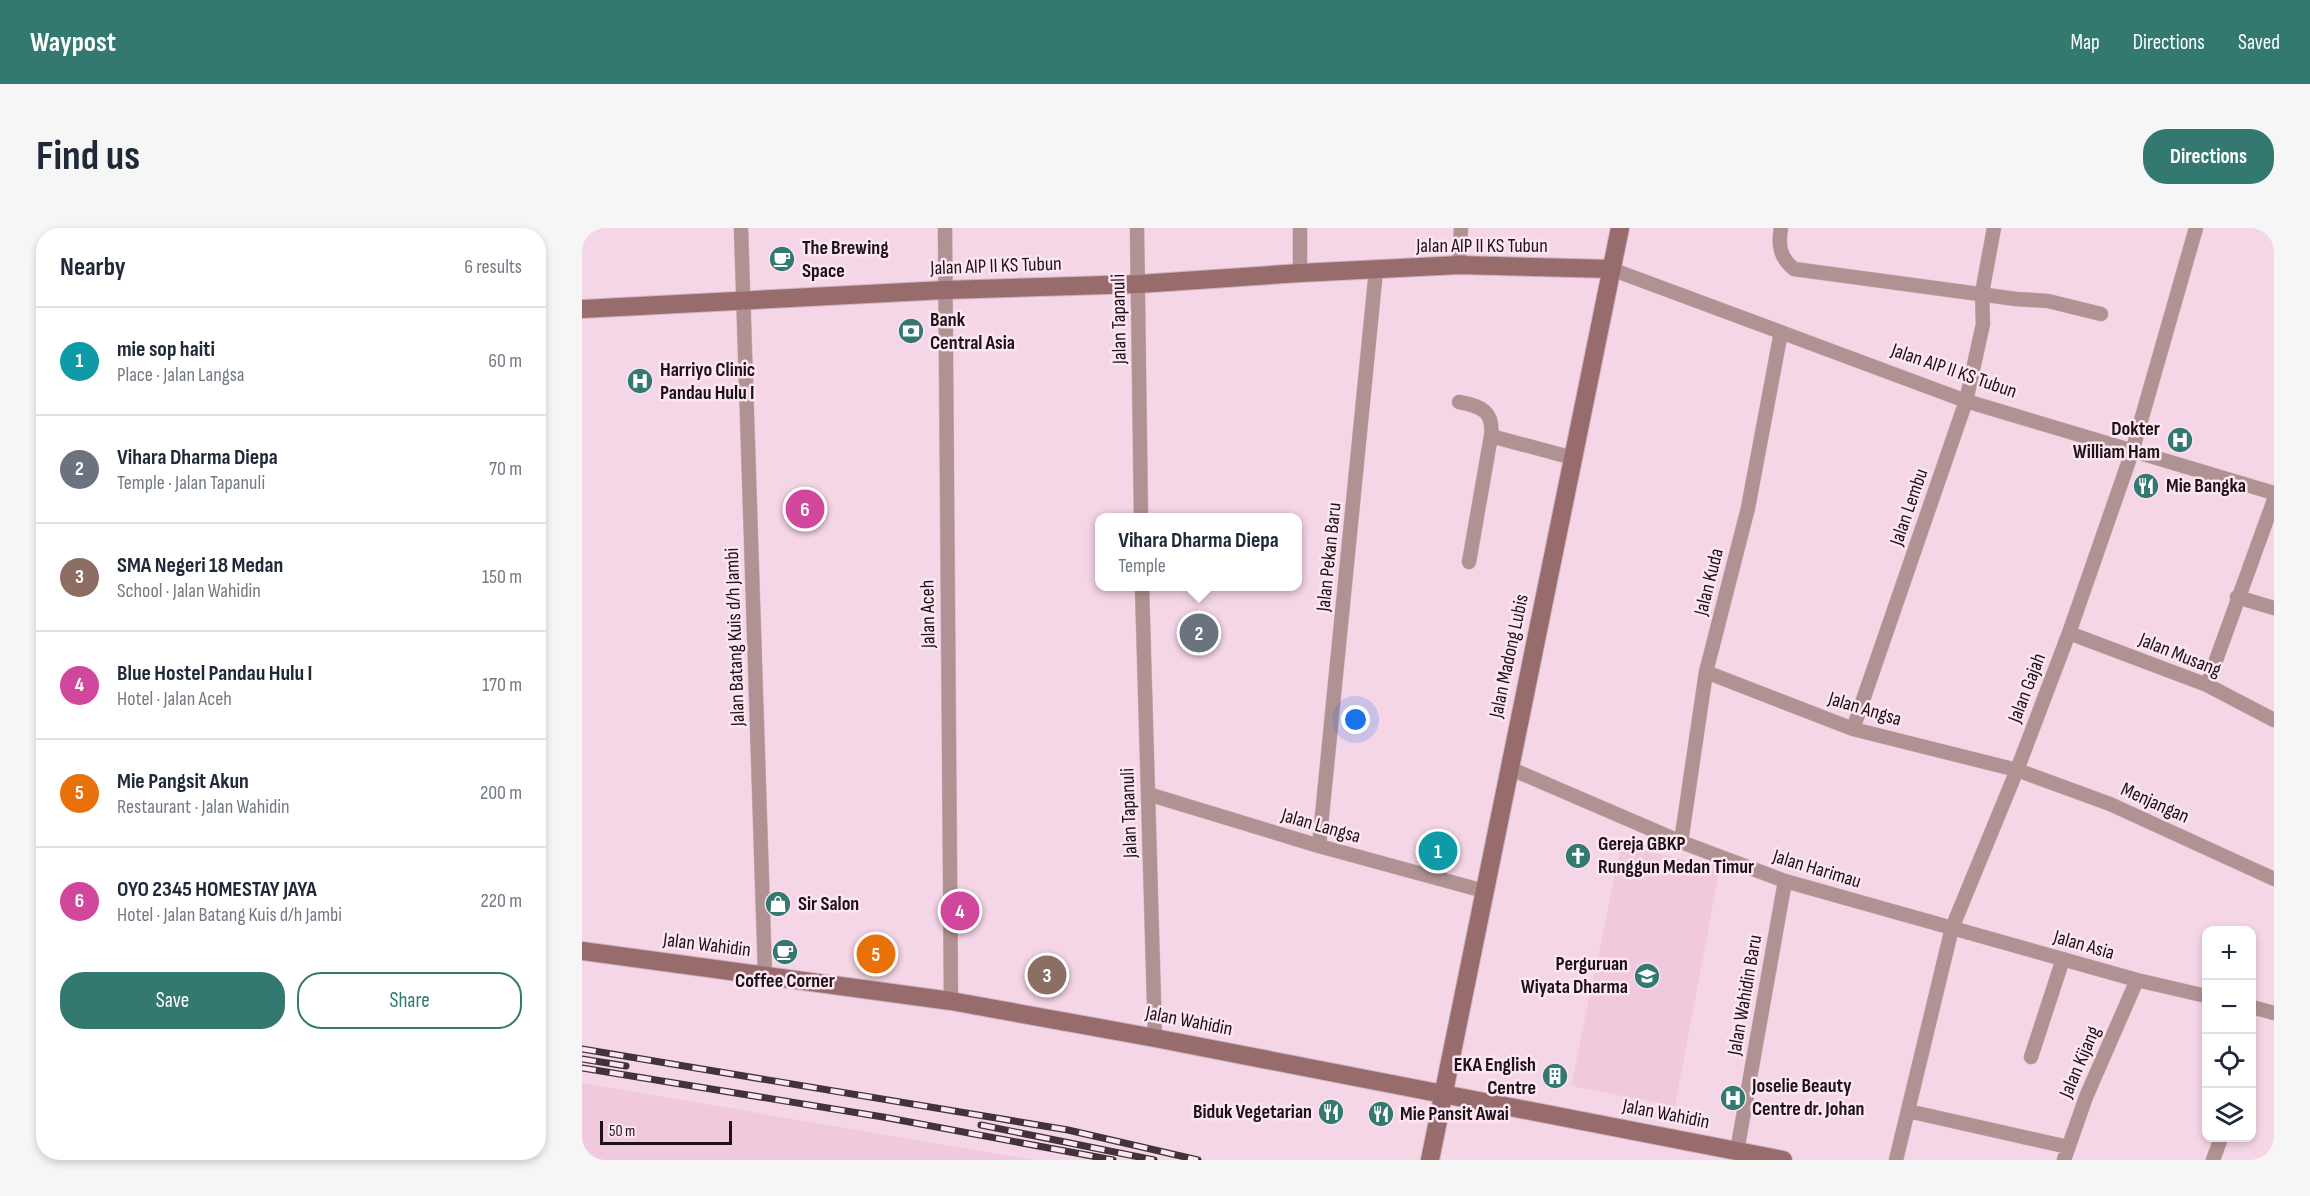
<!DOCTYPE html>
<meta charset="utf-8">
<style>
:root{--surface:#fff;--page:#f6f6f7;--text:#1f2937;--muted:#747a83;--line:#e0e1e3;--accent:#33796f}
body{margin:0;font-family:"Sofia Sans Condensed",sans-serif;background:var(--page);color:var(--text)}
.controls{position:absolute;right:18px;bottom:18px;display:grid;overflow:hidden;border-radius:12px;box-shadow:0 3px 9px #0003}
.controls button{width:54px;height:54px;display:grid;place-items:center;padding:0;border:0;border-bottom:2px solid var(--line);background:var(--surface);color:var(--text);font:30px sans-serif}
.scale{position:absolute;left:18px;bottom:15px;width:132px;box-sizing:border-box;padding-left:6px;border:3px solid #1c1217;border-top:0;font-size:16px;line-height:21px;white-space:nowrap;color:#1c1217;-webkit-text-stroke:4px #fee5f2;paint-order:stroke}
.you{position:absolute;left:774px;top:492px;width:21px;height:21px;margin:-15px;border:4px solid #fff;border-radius:50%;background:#1a73e8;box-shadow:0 0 0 9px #1a73e833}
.badge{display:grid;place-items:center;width:39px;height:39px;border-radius:50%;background:var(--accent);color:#fff;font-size:20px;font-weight:700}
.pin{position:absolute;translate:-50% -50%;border:3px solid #fff;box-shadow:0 2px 6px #0006}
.popup{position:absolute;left:513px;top:285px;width:207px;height:78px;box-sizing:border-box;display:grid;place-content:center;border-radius:12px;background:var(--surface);filter:drop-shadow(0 2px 4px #0005);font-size:20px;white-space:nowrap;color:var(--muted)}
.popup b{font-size:22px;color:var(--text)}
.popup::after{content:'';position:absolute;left:50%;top:100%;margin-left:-12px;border:12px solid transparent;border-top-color:var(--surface)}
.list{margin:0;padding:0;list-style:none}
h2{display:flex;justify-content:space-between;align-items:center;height:78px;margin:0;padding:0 24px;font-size:26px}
h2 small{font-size:20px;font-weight:400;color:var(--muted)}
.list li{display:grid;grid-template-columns:39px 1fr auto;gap:18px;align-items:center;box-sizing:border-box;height:108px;padding:0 24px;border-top:2px solid var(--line)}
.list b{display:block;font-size:22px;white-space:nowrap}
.list p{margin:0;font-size:20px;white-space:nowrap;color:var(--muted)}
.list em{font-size:20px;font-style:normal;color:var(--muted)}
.actions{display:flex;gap:12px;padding:18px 24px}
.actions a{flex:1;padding:14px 0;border:2px solid var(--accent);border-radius:24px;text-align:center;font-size:21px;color:var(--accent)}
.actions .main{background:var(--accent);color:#fff}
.icon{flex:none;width:33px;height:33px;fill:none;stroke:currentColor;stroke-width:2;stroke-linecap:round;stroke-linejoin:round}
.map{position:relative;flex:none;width:1692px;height:932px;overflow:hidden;border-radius:24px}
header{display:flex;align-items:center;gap:36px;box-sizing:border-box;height:84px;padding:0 30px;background:var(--accent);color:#fff}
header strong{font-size:28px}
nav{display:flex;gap:33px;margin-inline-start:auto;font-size:21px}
.intro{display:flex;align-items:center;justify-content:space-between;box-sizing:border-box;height:144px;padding:0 36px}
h1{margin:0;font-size:42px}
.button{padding:15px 27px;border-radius:24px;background:var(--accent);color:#fff;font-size:21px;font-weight:700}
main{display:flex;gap:36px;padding:0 36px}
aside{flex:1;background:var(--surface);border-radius:24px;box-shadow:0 3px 9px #0003}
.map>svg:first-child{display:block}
</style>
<header>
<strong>Waypost</strong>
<nav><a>Map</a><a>Directions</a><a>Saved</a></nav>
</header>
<div class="intro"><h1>Find us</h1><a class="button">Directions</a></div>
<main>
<aside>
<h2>Nearby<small>6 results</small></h2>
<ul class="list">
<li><span class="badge" style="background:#0f9aa8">1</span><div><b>mie sop haiti</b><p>Place · Jalan Langsa</p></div><em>60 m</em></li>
<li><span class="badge" style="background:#6b7280">2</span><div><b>Vihara Dharma Diepa</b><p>Temple · Jalan Tapanuli</p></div><em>70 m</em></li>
<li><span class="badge" style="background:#8d6e63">3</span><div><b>SMA Negeri 18 Medan</b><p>School · Jalan Wahidin</p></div><em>150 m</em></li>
<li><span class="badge" style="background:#d1479c">4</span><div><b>Blue Hostel Pandau Hulu I</b><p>Hotel · Jalan Aceh</p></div><em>170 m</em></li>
<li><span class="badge" style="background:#e8710a">5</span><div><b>Mie Pangsit Akun</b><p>Restaurant · Jalan Wahidin</p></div><em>200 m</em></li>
<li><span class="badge" style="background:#d1479c">6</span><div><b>OYO 2345 HOMESTAY JAYA</b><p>Hotel · Jalan Batang Kuis d/h Jambi</p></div><em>220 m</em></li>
</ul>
<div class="actions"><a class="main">Save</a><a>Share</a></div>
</aside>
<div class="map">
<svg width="1692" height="932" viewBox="0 0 1692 932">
<rect width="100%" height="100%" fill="#f5d6e6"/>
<!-- built -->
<path fill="#f0c9dd" d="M 1039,618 L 1138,639 L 1093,878 L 989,858 Z
M 0,855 L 451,932 L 0,932 Z"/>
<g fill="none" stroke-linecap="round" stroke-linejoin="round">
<!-- street casing -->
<g stroke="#ceb3c1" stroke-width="15">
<path id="street" d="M 159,0 L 183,747
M 363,0 L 369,773
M 555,0 L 559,290
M 1199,0 C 1196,17 1198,30 1212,41 L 1434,71 L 1466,73 L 1519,86
M 877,37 L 879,0
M 1029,41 L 1384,173 L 1692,265
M 718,45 L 718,0
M 877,174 C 899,178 912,183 909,208
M 887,334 L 909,208 L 991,230
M 560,358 L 573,810
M 1655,369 L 1692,380
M 1487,405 L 1625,457 L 1692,492
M 1124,444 L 1271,501 L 1435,542 L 1528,576 L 1692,651
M 1625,457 L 1692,272
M 1271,501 L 1384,173 L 1401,96 L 1400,65 L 1412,0
M 927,540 L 1099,614 L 1203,653 L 1555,752 L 1624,768
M 566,566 L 737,618 L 902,663
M 1099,614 L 1124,444 L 1166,280 L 1199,104
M 737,618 L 794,42
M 1670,779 L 1692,785
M 1449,829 L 1481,731
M 1326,883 L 1486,919
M 1155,923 L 1203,653
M 1314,932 L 1370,700 L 1435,542 L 1487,405 L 1550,224 L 1614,0
M 1482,932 L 1504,869 L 1555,752
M 1631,932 L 1639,910"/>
</g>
<!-- secondary casing -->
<g stroke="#ceb3c1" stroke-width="20">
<path id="secondary" d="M 0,81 L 363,62 L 557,56 L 718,45 L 877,37 L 1029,41
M 0,723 L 369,773 L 573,810 L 1201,932
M 848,932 L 1038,0"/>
</g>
<!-- street -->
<use href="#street" stroke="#b19292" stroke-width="14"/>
<!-- secondary -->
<use href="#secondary" stroke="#986c6c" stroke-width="18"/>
<!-- rail casing -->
<g stroke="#41333a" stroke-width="7">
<path id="rail" d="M 0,821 L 486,902 L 616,932
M 0,831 L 44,838
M 0,840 L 301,889 L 531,932
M 399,897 L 572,932"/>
</g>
<!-- rail -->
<use href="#rail" stroke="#fee5f2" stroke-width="4.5" stroke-dasharray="14" stroke-linecap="butt"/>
</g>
<!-- icons -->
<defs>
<g id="cafe-disc" transform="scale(1.35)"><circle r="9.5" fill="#33796f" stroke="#fee5f2"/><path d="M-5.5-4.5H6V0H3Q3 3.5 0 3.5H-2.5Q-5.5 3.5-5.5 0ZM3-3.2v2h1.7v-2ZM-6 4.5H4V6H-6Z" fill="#fff"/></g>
<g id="bank-disc" transform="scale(1.35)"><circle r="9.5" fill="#33796f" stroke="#fee5f2"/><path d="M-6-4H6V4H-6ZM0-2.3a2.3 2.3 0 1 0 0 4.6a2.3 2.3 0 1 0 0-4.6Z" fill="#fff"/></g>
<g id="hospital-disc" transform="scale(1.35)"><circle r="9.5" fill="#33796f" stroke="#fee5f2"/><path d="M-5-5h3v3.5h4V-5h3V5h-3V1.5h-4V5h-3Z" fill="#fff"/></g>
<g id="restaurant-disc" transform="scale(1.35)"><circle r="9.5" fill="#33796f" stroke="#fee5f2"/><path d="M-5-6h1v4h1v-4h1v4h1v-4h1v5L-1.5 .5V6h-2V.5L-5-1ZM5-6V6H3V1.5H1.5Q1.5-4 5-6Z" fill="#fff"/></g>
<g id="church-disc" transform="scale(1.35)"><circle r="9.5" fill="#33796f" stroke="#fee5f2"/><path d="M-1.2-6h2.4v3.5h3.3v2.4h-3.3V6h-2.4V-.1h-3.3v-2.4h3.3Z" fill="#fff"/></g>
<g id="shop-disc" transform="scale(1.35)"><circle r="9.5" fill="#33796f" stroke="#fee5f2"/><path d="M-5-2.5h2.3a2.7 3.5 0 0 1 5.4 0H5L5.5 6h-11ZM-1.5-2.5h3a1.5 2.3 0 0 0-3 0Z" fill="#fff"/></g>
<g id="school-disc" transform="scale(1.35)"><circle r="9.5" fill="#33796f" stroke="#fee5f2"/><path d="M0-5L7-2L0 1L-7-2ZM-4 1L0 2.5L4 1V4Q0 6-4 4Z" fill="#fff"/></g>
<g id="building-disc" transform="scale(1.35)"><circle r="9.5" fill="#33796f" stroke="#fee5f2"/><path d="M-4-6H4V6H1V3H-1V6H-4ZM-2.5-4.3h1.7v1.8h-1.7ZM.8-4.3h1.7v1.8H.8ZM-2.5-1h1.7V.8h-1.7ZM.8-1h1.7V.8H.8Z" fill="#fff"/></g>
</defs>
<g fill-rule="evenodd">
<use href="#cafe-disc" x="200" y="31"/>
<use href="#bank-disc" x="329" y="103"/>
<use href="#hospital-disc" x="58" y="153"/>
<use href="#hospital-disc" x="1598" y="212"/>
<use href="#restaurant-disc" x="1564" y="258"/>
<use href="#church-disc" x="996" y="628"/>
<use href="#shop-disc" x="196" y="676"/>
<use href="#cafe-disc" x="203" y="724"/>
<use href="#school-disc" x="1065" y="748"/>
<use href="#building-disc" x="973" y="848"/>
<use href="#hospital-disc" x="1151" y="870"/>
<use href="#restaurant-disc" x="749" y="884"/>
<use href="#restaurant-disc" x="799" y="886"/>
</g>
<g text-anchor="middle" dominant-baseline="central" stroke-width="5" stroke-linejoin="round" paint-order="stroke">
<!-- street labels -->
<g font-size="20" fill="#1c1217" stroke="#fee5f2">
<text x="900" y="18">Jalan AIP II KS Tubun</text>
<text transform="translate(414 38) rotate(-2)">Jalan AIP II KS Tubun</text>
<text transform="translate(537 91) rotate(-91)">Jalan Tapanuli</text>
<text transform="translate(1372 143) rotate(19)">Jalan AIP II KS Tubun</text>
<text transform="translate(1327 279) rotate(-71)">Jalan Lembu</text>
<text transform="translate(747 329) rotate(-84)">Jalan Pekan Baru</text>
<text transform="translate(1127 354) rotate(-76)">Jalan Kuda</text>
<text transform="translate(346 386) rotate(-91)">Jalan Aceh</text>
<text transform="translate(153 409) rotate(-92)">Jalan Batang Kuis d/h Jambi</text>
<text transform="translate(1598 427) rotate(22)">Jalan Musang</text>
<text transform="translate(927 428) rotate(-78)">Jalan Madong Lubis</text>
<text transform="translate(1445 460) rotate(-69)">Jalan Gajah</text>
<text transform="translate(1283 481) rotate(17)">Jalan Angsa</text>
<text transform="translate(1573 575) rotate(24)">Menjangan</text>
<text transform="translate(547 585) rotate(-92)">Jalan Tapanuli</text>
<text transform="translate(739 598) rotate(16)">Jalan Langsa</text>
<text transform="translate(1235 641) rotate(17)">Jalan Harimau</text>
<text transform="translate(125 717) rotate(7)">Jalan Wahidin</text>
<text transform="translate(1502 717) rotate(16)">Jalan Asia</text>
<text transform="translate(1163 767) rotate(-80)">Jalan Wahidin Baru</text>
<text transform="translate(607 793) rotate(11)">Jalan Wahidin</text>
<text transform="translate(1498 834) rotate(-67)">Jalan Kijang</text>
<text transform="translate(1084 886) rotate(11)">Jalan Wahidin</text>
</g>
<!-- poi labels -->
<g font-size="20" font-weight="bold" fill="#1c1217" stroke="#fee5f2" text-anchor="start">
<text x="220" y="20">The Brewing<tspan x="220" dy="23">Space</tspan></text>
<text x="348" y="92">Bank<tspan x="348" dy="23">Central Asia</tspan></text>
<text x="78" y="142">Harriyo Clinic<tspan x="78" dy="23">Pandau Hulu I</tspan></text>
<text x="1578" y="201" text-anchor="end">Dokter<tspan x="1578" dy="23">William Ham</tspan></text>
<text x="1584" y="258">Mie Bangka</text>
<text x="1016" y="616">Gereja GBKP<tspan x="1016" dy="23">Runggun Medan Timur</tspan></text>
<text x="216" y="676">Sir Salon</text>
<text x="1046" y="736" text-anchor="end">Perguruan<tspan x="1046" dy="23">Wiyata Dharma</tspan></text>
<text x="203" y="753" text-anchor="middle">Coffee Corner</text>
<text x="954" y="837" text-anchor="end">EKA English<tspan x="954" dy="23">Centre</tspan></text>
<text x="1170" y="858">Joselie Beauty<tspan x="1170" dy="23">Centre dr. Johan</tspan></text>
<text x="730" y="884" text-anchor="end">Biduk Vegetarian</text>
<text x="818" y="886">Mie Pansit Awai</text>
</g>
</g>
</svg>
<div class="controls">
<button>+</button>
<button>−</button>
<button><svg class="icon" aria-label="locate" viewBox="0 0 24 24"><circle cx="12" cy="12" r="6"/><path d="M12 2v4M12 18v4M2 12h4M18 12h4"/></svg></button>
<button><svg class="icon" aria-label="layers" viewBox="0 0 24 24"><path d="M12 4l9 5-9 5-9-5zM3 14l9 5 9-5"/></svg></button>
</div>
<div class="scale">50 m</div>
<div class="you"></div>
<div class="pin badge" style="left:856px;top:623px;background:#0f9aa8">1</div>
<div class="pin badge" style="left:617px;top:405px;background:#6b7280">2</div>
<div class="popup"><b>Vihara Dharma Diepa</b>Temple</div>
<div class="pin badge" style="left:465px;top:747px;background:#8d6e63">3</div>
<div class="pin badge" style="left:378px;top:683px;background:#d1479c">4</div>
<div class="pin badge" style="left:294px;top:726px;background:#e8710a">5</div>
<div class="pin badge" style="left:223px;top:281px;background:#d1479c">6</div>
</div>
</main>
